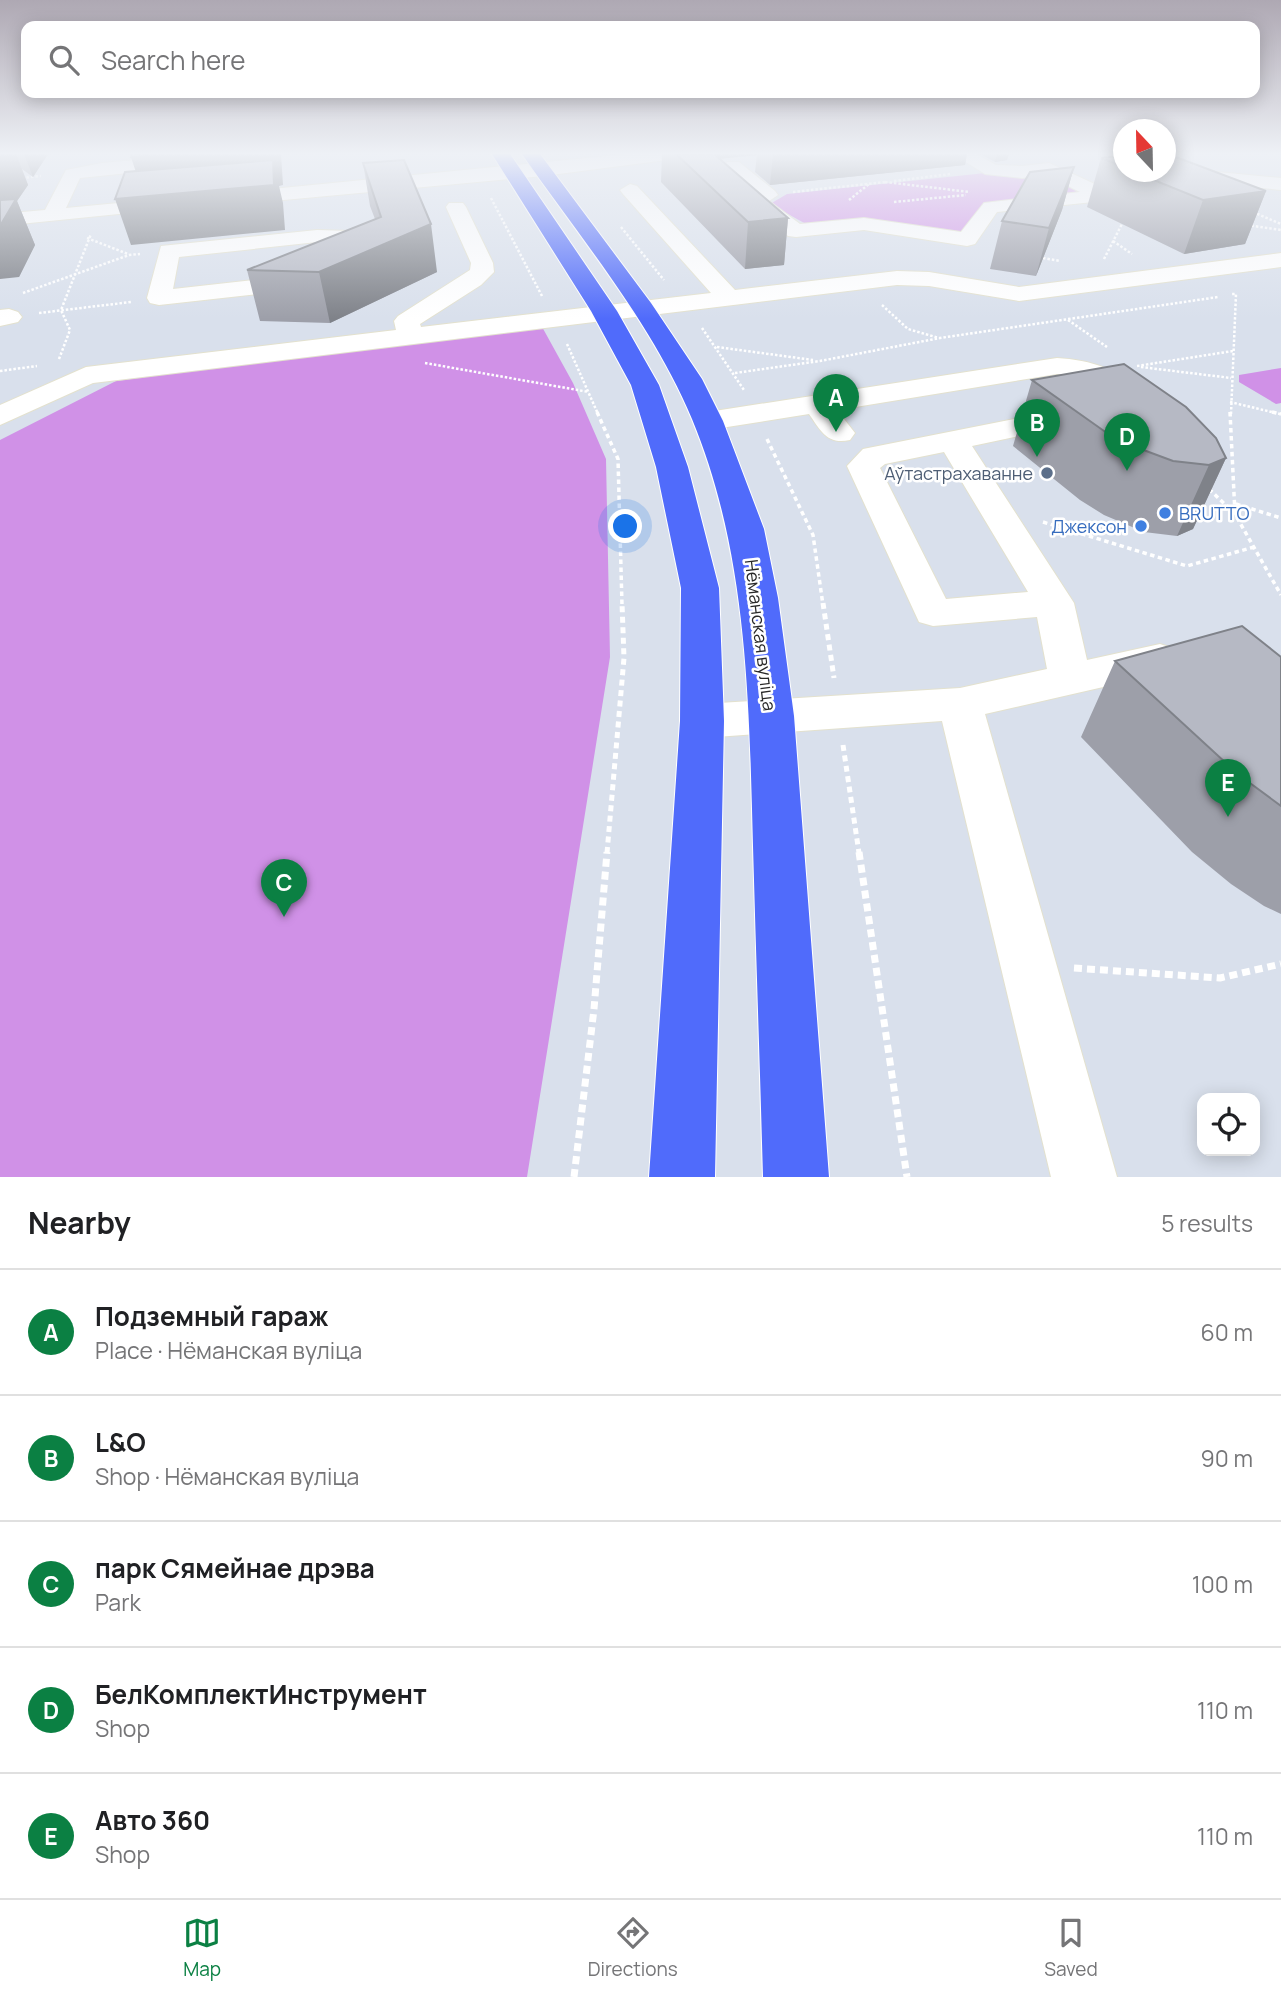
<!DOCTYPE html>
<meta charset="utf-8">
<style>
:root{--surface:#fff;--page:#f2f2f2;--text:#202124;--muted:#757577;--line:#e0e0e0;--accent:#0b8043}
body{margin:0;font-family:Manrope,sans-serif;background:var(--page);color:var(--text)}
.controls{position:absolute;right:21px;bottom:21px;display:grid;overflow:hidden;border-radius:14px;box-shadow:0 4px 18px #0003}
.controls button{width:63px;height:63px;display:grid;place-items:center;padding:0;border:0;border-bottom:2px solid var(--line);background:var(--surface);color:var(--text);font:35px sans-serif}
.compass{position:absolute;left:1113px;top:119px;width:63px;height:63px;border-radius:50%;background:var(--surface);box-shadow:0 4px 18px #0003;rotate:338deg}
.you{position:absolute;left:626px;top:527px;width:24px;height:24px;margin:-18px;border:5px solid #fff;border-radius:50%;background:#1a73e8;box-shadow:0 0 0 10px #1a73e833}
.badge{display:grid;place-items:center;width:46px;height:46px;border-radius:50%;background:var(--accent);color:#fff;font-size:23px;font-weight:700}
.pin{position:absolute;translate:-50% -58px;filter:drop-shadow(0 2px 4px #0008)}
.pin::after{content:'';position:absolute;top:37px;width:24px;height:21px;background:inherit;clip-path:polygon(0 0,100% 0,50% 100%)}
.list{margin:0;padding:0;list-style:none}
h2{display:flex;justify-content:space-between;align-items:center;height:91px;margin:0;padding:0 28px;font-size:30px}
h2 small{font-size:23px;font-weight:400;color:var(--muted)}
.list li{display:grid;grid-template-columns:46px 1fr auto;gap:21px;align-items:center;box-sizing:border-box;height:126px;padding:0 28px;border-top:2px solid var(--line)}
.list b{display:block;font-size:26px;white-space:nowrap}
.list p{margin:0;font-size:23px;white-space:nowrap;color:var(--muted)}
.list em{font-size:23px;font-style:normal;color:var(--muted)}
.icon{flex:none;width:38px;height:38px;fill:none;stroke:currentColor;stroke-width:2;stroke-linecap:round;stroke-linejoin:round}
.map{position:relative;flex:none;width:1281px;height:1177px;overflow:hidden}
.search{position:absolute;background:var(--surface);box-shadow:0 4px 18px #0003;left:21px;right:21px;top:21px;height:77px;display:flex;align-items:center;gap:18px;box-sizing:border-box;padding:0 24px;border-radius:14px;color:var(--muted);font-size:26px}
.sheet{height:721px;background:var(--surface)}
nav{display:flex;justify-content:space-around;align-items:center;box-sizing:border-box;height:98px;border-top:2px solid var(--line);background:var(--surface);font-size:19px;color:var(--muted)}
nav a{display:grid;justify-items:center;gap:4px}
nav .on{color:var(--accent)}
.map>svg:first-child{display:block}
</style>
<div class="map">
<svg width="1281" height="1177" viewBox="0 0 1281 1177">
<rect width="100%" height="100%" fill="#d9e0ec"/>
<!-- green -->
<path fill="#d091e7" d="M 995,172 L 1049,172 L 1096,194 L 987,205 L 964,235 L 806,224 L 770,204 L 787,194 Z
M 541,325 L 573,383 L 606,459 L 610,657 L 527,1177 L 0,1177 L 0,440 L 116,381 Z
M 1281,368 L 1281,403 L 1276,404 L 1239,382 L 1239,375 Z"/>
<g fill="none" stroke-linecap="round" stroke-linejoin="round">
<!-- minor casing -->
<g stroke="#e3e1ce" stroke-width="2">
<path id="minor" d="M 203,154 L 271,154 L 262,159 L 80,178 L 66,208 L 171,198 L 178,200 L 181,204 L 178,208 L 0,226 L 0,214 L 45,210 L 66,170 L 102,163 Z
M 628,154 L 683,154 L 674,159 L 543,176 L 231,205 L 224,203 L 221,199 L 224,195 L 231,193 Z
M 953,154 L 976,154 L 996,165 L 1022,166 L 1049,163 L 1110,191 L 1113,195 L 1103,201 L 997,212 L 975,244 L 967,246 L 864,230 L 796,237 L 788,236 L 744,200 L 741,196 L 751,190 L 724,166 L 727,162 L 739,162 L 775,191 L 778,195 L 769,201 L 800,224 L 864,218 L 961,232 L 984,203 L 1080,192 L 1046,175 L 1022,178 L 985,174 Z
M 1108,154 L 1124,154 L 1124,162 Z
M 1166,167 L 1281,178 L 1281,190 L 1161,178 L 1152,172 L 1166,172 Z
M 630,184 L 637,186 L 735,290 L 897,271 L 929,272 L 1019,287 L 1281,253 L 1281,267 L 1019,301 L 929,286 L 897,285 L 93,383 L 0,425 L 0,405 L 86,367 L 396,330 L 394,321 L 398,316 L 470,270 L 471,263 L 446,207 L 449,203 L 463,203 L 466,207 L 493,263 L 494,272 L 481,285 L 420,324 L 421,327 L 711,293 L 623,194 L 620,190 Z
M 317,230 L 352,231 L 362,262 L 359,267 L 313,288 L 159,305 L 150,303 L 147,298 L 161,246 ZM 317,242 L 335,242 L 339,259 L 308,274 L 173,289 L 179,257 Z
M 9,309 L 18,312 L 22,317 L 18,322 L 0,326 L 0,310 Z
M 1057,358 C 1090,360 1124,369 1144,398 L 1139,404 C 1118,410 1113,394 1096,384 C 1083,377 1071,375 1057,374 L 837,410 L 855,433 L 850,440 C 827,445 821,431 809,414 L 708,430 L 697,427 L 693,421 L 697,415 L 708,412 Z
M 1070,408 L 1081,411 L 1085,417 L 1081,423 L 972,446 L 1074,603 L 1087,660 L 1160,644 L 1175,649 L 1181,659 L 1175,669 L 1160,674 L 985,714 L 1117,1177 L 1051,1177 L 942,721 L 702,738 L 686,733 L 680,721 L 686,709 L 702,704 L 960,688 L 1047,669 L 1037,617 L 933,626 L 919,622 L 847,466 L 863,449 ZM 944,452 L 1028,592 L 946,599 L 880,468 L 885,464 Z"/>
</g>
<!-- major casing -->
<g stroke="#fff" stroke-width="2">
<path id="major" d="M 492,154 L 510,154 L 617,311 L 659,385 L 688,467 L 719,588 L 724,721 L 715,1177 L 649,1177 L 680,721 L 681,588 L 656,467 L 631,385 L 591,311 Z
M 522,154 L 540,154 L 651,303 L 702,379 L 723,421 L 764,529 L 778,598 L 794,716 L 829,1177 L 763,1177 C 760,1067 756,956 753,846 C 749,701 748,554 692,419 C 652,323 581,239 522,154 Z"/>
</g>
<!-- path-far3 -->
<path stroke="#fff" stroke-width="2.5" stroke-dasharray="2.5 2" stroke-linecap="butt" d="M 22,178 L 41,176
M 894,181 L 951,174
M 885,182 L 970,192
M 793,192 L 885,182
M 491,198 L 542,296
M 849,200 L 869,184
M 894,202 L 966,195
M 1253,212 L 1281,224
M 1247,225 L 1281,230
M 621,227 L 664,280
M 87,238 L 128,254
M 1113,241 L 1132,254
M 1043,258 L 1060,261
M 1104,259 L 1124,220
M 23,293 L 129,255 L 140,254
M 882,305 L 908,329 L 939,338
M 39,313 L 131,302
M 1068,320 L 1107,347
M 702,328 L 744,390
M 567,344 L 598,414
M 717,347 L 813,360
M 59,359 L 70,330 L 61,310 L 91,234
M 425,363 L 589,392
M 1137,366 L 1233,351
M 1141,367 L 1231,378
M 0,371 L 37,366
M 735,373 L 820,361 L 940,338 L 1218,297
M 1230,402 L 1280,414
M 1231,414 L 1236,294 L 1232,294"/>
<!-- path-far2 -->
<path stroke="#fff" stroke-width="3.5" stroke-dasharray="4.5 3.5" stroke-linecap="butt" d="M 597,412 L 618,459 L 622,605
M 1230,412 L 1235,514
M 1272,412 L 1281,414
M 767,439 L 813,535 L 823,605
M 1209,489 L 1235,514 L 1281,595
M 1236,504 L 1281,518
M 1043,522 L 1187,566 L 1254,547"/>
<!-- path-far1 -->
<path stroke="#fff" stroke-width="5" stroke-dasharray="6 4.5" stroke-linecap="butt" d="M 823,603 L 834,678
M 843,745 L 859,853
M 607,853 L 624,658 L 622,603"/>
<!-- path -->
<path stroke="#fff" stroke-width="7" stroke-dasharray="8 5" stroke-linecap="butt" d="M 859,852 L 907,1177
M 1074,968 L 1220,978 L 1281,964
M 574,1177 L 594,1009 L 607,852"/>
<!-- minor -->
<use href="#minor" fill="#fff" fill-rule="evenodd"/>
<!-- major -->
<use href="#major" fill="#506bfb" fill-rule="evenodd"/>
</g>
<!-- wall -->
<path fill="#9d9fa9" d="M 0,154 L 48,154 L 33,177 L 22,169 L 28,185 L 17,201 L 35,245 L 19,277 Z
M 662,154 L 967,154 L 965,165 L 770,185 L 755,172 L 757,155 L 719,159 L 788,218 L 784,265 L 745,269 L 661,182 Z
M 981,154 L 1009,154 L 1007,160 L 995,162 Z
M 1101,158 L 1124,158 L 1124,172 L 1166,172 L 1266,191 L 1245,244 L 1184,254 L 1087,207 Z
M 363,163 L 437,272 L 330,323 L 260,321 L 247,270 L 375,219 L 370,206 Z
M 1074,167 L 1062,210 L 1036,276 L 990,269 L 1002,221 Z
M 1032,380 L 1226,458 L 1193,529 L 1177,536 L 1144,532 L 1104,515 L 1080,500 L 1013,446 Z
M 1281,657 L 1281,914 L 1264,906 L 1231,884 L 1192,852 L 1081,737 L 1115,661 Z"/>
<!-- shaded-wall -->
<path fill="#7f8289" d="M 0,154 L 16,154 L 28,185 L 17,201 L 35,245 L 19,277 L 0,279 Z
M 24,154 L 48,154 L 33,177 Z
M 155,154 L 281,154 L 283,185 L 279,186 L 283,203 L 285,230 L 131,245 L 115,199 L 144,197 L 131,157 Z
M 716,154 L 757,154 L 757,155 L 715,159 Z
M 773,154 L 967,154 L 965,165 L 770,185 Z
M 997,154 L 1009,154 L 1007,160 L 995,162 Z
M 1074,167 L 1062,210 L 1036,276 L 1049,228 Z
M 1266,191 L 1245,244 L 1184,254 L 1203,200 Z
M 788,218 L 784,265 L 745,269 L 748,222 Z
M 431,224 L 437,272 L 330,323 L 319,272 Z
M 1226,458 L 1193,529 L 1177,536 L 1209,465 Z"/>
<!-- building -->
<path fill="#b6b9c4" stroke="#7f8289" stroke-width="2" d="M 132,154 L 166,154 L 131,157 Z
M 676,154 L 714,154 L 788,218 L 748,222 Z
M 1166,154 L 1168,154 L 1266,191 L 1203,200 L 1134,172 L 1166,172 Z
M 1118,156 L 1124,158 L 1124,167 L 1101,158 Z
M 273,160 L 274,185 L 115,199 L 125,172 Z
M 404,160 L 431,224 L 319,272 L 247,270 L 381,217 L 363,163 Z
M 1074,167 L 1049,228 L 1002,221 L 1030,172 Z
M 16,199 L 0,226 L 0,200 Z
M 1124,364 L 1186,407 L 1216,438 L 1226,458 L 1209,465 L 1173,461 L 1130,445 L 1104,431 L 1032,380 Z
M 1242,626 L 1281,657 L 1281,806 L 1239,775 L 1115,661 Z"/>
<!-- sky -->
<linearGradient id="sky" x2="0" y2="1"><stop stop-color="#aea8b3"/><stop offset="0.48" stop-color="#eef1f6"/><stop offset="1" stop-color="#eef1f6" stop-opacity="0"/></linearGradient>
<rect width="1281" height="319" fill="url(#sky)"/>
<!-- markers -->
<circle fill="#5c6f8a" stroke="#fff" stroke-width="2.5" cx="1047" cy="473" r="7"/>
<g fill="#3f7fe0" stroke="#fff" stroke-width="2.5">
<circle cx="1165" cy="513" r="7"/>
<circle cx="1141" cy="526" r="7"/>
</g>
<g text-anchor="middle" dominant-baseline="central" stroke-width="5" stroke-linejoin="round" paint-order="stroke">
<!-- service labels -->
<g font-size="18" fill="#4e5e75" stroke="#fff" text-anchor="end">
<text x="1033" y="473">Аўтастрахаванне</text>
</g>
<!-- shop labels -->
<g font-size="18" fill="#366cbe" stroke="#fff" text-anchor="start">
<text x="1179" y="513">BRUTTO</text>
<text x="1127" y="526" text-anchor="end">Джексон</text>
</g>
<!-- street labels -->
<g font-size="18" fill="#292929" stroke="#fff">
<text transform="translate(761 635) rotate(83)">Нёманская вуліца</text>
</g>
</g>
</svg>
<div class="controls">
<button><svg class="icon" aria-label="locate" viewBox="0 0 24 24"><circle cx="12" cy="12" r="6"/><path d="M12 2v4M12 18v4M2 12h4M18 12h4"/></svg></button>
</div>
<svg class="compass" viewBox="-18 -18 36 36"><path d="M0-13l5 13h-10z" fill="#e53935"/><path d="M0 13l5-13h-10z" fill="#757577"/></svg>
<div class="you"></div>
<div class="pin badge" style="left:836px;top:432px">A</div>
<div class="pin badge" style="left:1037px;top:457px">B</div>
<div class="pin badge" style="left:284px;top:917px">C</div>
<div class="pin badge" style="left:1127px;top:471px">D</div>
<div class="pin badge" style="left:1228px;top:817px">E</div>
<div class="search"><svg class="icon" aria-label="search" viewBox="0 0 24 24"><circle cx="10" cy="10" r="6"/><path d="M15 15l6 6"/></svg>Search here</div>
</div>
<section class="sheet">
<h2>Nearby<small>5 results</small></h2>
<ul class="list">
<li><span class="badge">A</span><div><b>Подземный гараж</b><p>Place · Нёманская вуліца</p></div><em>60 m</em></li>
<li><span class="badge">B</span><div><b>L&amp;O</b><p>Shop · Нёманская вуліца</p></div><em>90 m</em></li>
<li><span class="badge">C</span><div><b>парк Сямейнае дрэва</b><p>Park</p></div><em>100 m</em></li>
<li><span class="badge">D</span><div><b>БелКомплектИнструмент</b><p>Shop</p></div><em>110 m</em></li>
<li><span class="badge">E</span><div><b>Авто 360</b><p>Shop</p></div><em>110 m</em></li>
</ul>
</section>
<nav>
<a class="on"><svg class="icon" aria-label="map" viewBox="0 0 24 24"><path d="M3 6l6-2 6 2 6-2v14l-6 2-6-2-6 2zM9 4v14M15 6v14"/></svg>Map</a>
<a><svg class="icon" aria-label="directions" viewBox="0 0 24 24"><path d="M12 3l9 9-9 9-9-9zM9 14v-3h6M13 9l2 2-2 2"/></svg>Directions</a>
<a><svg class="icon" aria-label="saved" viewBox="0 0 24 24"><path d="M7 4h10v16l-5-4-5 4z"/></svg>Saved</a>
</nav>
